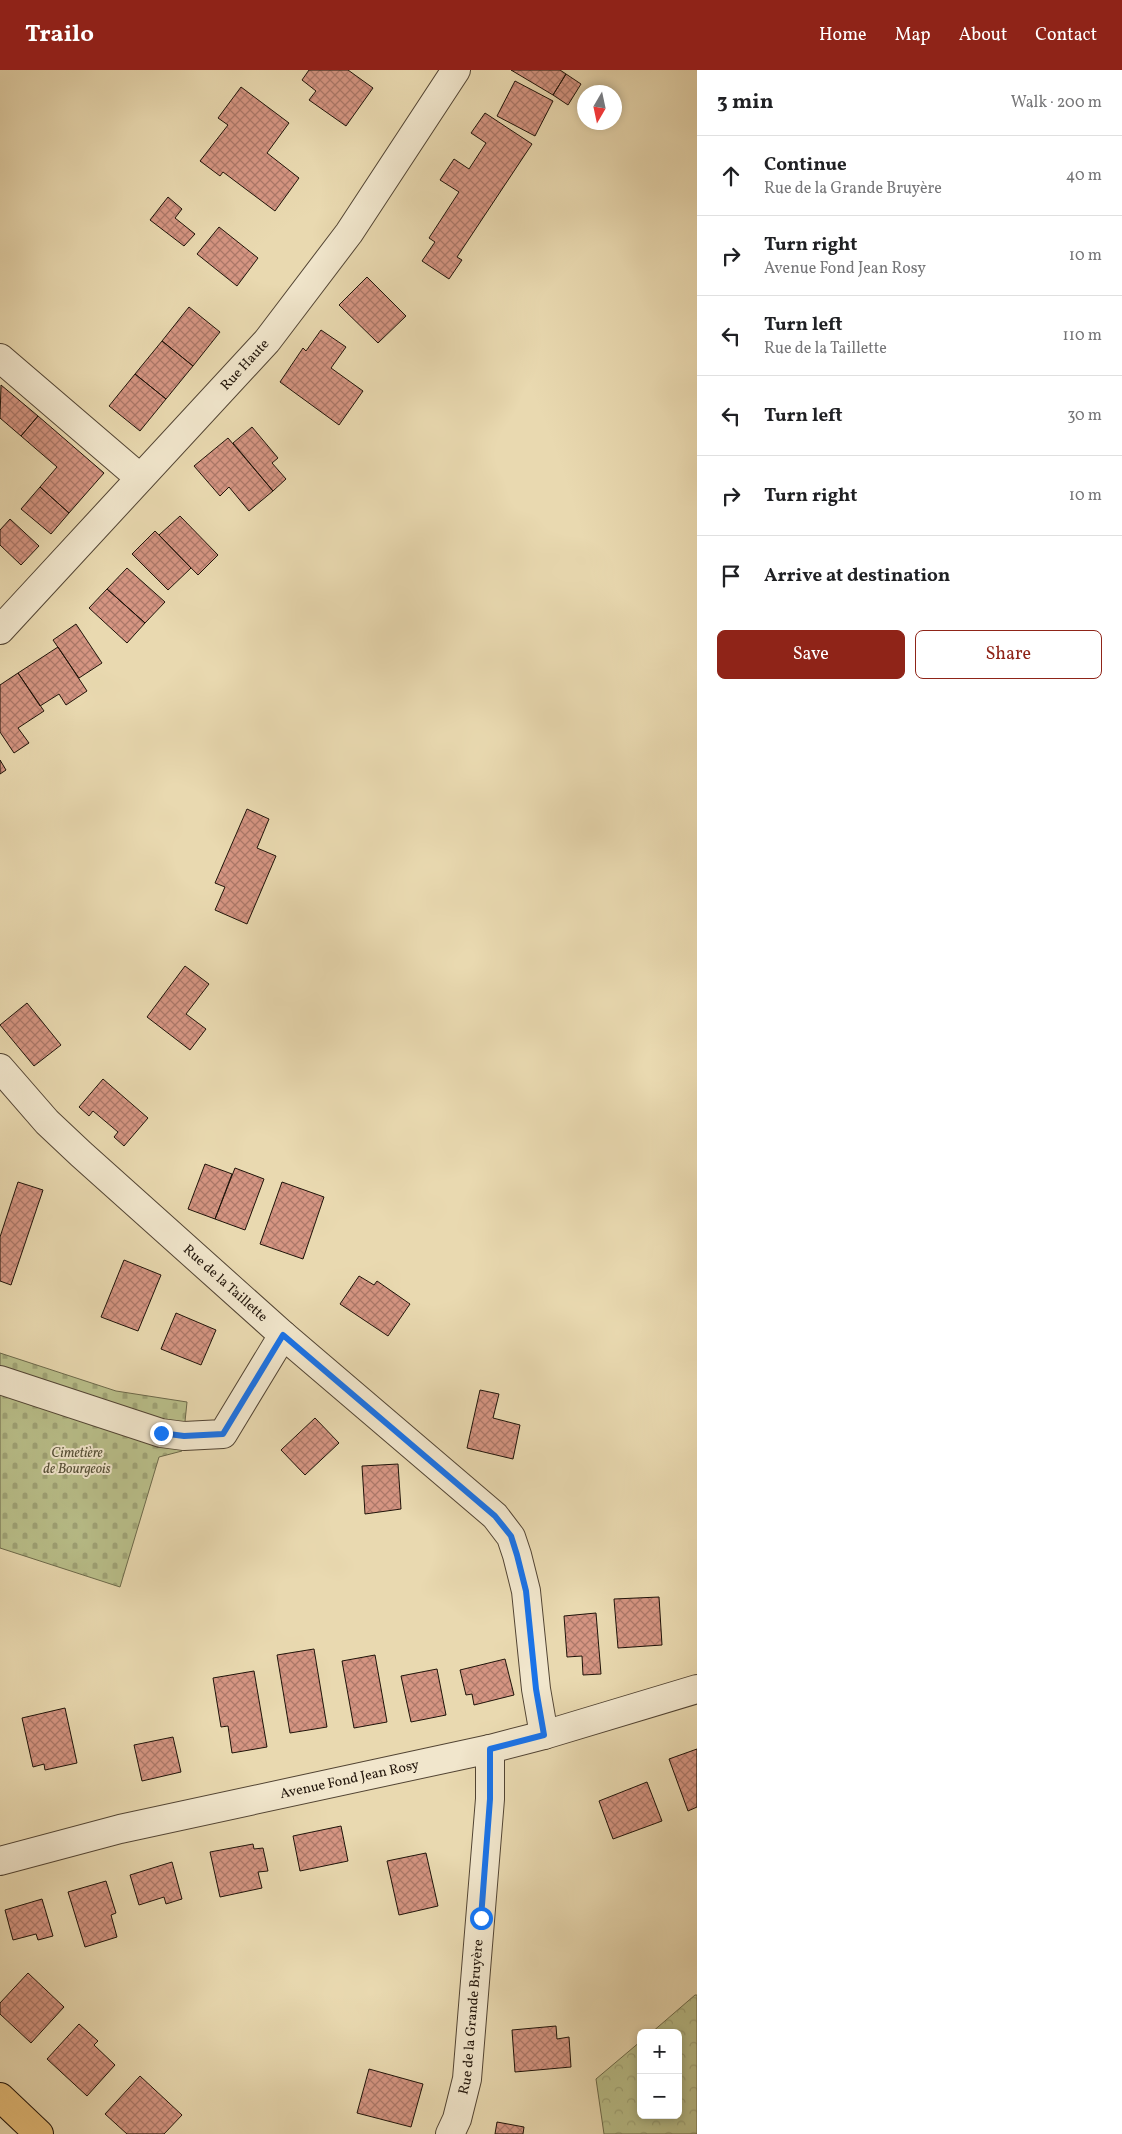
<!DOCTYPE html>
<meta charset="utf-8">
<style>
:root{--surface:#fff;--page:#f2f2f2;--text:#202124;--muted:#757577;--line:#e0e0e0;--accent:#8f2418}
body{margin:0;font-family:Vollkorn,serif;background:var(--page);color:var(--text)}
.controls{position:absolute;right:15px;bottom:15px;display:grid;overflow:hidden;border-radius:8px;box-shadow:0 2px 8px #0003}
.controls button{width:45px;height:45px;display:grid;place-items:center;padding:0;border:0;border-bottom:1px solid var(--line);background:var(--surface);color:var(--text);font:25px sans-serif}
.compass{position:absolute;left:577px;top:15px;width:45px;height:45px;border-radius:50%;background:var(--surface);box-shadow:0 2px 8px #0003;rotate:189deg}
.stop{position:absolute;width:15px;height:15px;margin:-11px;border:4px solid #1a73e8;border-radius:50%;background:#fff}
.stop.end{background:#1a73e8;border-color:#fff;box-shadow:0 1px 5px #0008}
.list{margin:0;padding:0;list-style:none}
h2{display:flex;justify-content:space-between;align-items:center;height:65px;margin:0;padding:0 20px;font-size:21px}
h2 small{font-size:16px;font-weight:400;color:var(--muted)}
.list li{display:grid;grid-template-columns:32px 1fr auto;gap:15px;align-items:center;box-sizing:border-box;height:80px;padding:0 20px;border-top:1px solid var(--line)}
.list b{display:block;font-size:19px;white-space:nowrap}
.list p{margin:0;font-size:16px;white-space:nowrap;color:var(--muted)}
.list em{font-size:16px;font-style:normal;color:var(--muted)}
.actions{display:flex;gap:10px;padding:15px 20px}
.actions a{flex:1;padding:11px 0;border:1px solid var(--accent);border-radius:8px;text-align:center;font-size:18px;color:var(--accent)}
.actions .main{background:var(--accent);color:#fff}
.icon{flex:none;width:28px;height:28px;fill:none;stroke:currentColor;stroke-width:2;stroke-linecap:round;stroke-linejoin:round}
.map{position:relative;flex:none;width:697px;height:2064px;overflow:hidden}
header{display:flex;align-items:center;gap:30px;box-sizing:border-box;height:70px;padding:0 25px;background:var(--accent);color:#fff}
header strong{font-size:24px}
nav{display:flex;gap:28px;margin-inline-start:auto;font-size:18px}
main{display:flex}
aside{flex:1;background:var(--surface)}
.map>svg:first-child{display:block}
</style>
<header>
<strong>Trailo</strong>
<nav><a>Home</a><a>Map</a><a>About</a><a>Contact</a></nav>
</header>
<main>
<div class="map">
<svg width="697" height="2064" viewBox="0 0 697 2064">
<defs>
<pattern id="cemetery-stones" width="16" height="16" patternUnits="userSpaceOnUse" patternTransform="scale(1.25)"><rect width="16" height="16" fill="#b9bf8a"/><path d="M2 7V4a2 2 0 0 1 4 0v3zM10 15v-3a2 2 0 0 1 4 0v3z" fill="#9fa376"/></pattern>
<pattern id="park-crowns" width="20" height="18" patternUnits="userSpaceOnUse" patternTransform="scale(1.25)"><rect width="20" height="18" fill="#b9bf8a"/><path d="M2 6a3 3 0 1 1 6 0M12 15a3 3 0 1 1 6 0" fill="none" stroke="#9fa376"/></pattern>
<pattern id="building-cross-hatch" width="8" height="8" patternUnits="userSpaceOnUse" patternTransform="scale(1.25)"><rect width="8" height="8" fill="#d59582"/><path d="M0 0l8 8M0 8l8-8" fill="none" stroke="#ac7869"/></pattern>
</defs>
<rect width="100%" height="100%" fill="#e9d9b0"/>
<filter id="stains"><feTurbulence type="fractalNoise" baseFrequency=".004" numOctaves="4"/><feColorMatrix values="0 0 0 0 .2 0 0 0 0 .09 0 0 0 0 .02 0 0 0 .5 -.17"/></filter>
<radialGradient id="worn" r=".72"><stop offset=".6" stop-color="#630" stop-opacity="0"/><stop offset="1" stop-color="#630" stop-opacity=".3"/></radialGradient>
<!-- cemetery -->
<path fill="url(#cemetery-stones)" stroke="#6c694a" d="M 0,1283 L 116,1321 L 187,1332 L 182,1381 L 159,1387 L 120,1517 L 0,1478 Z"/>
<!-- park -->
<path fill="url(#park-crowns)" stroke="#6c694a" d="M 695,1925 L 697,1925 L 697,2064 L 604,2064 L 596,2009 L 641,1971 L 641,2045 L 678,2045 L 678,1963 L 651,1963 Z"/>
<!-- building -->
<path fill="url(#building-cross-hatch)" stroke="#1f1309" d="M 309,0 L 348,0 L 373,18 L 346,56 L 309,30 L 316,21 L 302,10 Z
M 511,0 L 560,0 L 566,4 L 553,25 Z
M 566,4 L 581,14 L 568,35 L 553,25 Z
M 515,11 L 553,31 L 535,66 L 497,46 Z
M 241,17 L 289,53 L 267,83 L 299,108 L 275,141 L 223,102 L 220,106 L 200,91 L 228,55 L 218,48 Z
M 485,43 L 532,74 L 457,187 L 462,190 L 449,209 L 422,191 L 435,172 L 429,168 L 459,122 L 440,110 L 454,89 L 469,99 L 486,73 L 471,63 Z
M 168,127 L 182,139 L 175,148 L 195,164 L 184,176 L 150,150 Z
M 219,157 L 258,188 L 237,216 L 197,184 Z
M 367,207 L 406,246 L 378,273 L 339,235 Z
M 189,237 L 220,262 L 193,296 L 162,271 Z
M 321,260 L 346,277 L 331,298 L 363,321 L 339,355 L 280,312 L 303,278 L 306,281 Z
M 162,271 L 193,296 L 166,329 L 135,304 Z
M 135,304 L 166,329 L 140,361 L 109,336 Z
M 1,315 L 38,346 L 21,366 L 0,348 Z
M 38,346 L 104,403 L 69,443 L 40,417 L 57,397 L 21,366 Z
M 252,357 L 278,388 L 272,393 L 286,409 L 273,421 L 233,373 Z
M 228,368 L 273,421 L 249,441 L 229,417 L 220,426 L 194,396 Z
M 40,417 L 69,443 L 51,464 L 21,439 Z
M 180,446 L 218,485 L 198,505 L 159,465 Z
M 10,449 L 39,476 L 21,495 L 0,475 L 0,460 Z
M 155,461 L 191,498 L 168,520 L 132,484 Z
M 127,498 L 165,532 L 145,553 L 107,519 Z
M 107,519 L 145,553 L 127,573 L 89,538 Z
M 76,554 L 102,593 L 79,608 L 53,570 Z
M 58,577 L 87,621 L 66,635 L 59,624 L 40,636 L 18,603 Z
M 18,603 L 44,641 L 18,658 L 29,673 L 14,683 L 0,662 L 0,615 Z
M 0,690 L 6,700 L 0,704 Z
M 247,739 L 269,749 L 257,778 L 276,786 L 247,854 L 215,840 L 225,817 L 215,813 Z
M 185,896 L 209,914 L 186,944 L 206,959 L 190,980 L 147,947 Z
M 27,933 L 61,975 L 34,996 L 0,955 Z
M 103,1009 L 148,1048 L 124,1076 L 114,1067 L 118,1062 L 93,1041 L 89,1046 L 79,1037 Z
M 205,1094 L 232,1104 L 215,1149 L 188,1139 Z
M 235,1098 L 264,1109 L 245,1160 L 215,1149 Z
M 18,1112 L 43,1120 L 11,1215 L 0,1211 L 0,1167 Z
M 282,1112 L 324,1127 L 303,1189 L 260,1174 Z
M 124,1190 L 161,1205 L 138,1261 L 101,1247 Z
M 359,1206 L 374,1215 L 377,1211 L 410,1234 L 388,1266 L 340,1234 Z
M 176,1243 L 216,1260 L 201,1295 L 161,1279 Z
M 480,1320 L 499,1324 L 493,1348 L 520,1355 L 513,1389 L 467,1378 Z
M 315,1348 L 339,1373 L 305,1405 L 281,1380 Z
M 398,1394 L 401,1439 L 365,1444 L 362,1396 Z
M 659,1527 L 662,1575 L 618,1578 L 614,1529 Z
M 596,1543 L 601,1604 L 583,1605 L 582,1586 L 567,1587 L 564,1546 Z
M 314,1579 L 327,1657 L 290,1663 L 277,1585 Z
M 375,1585 L 387,1652 L 354,1658 L 342,1591 Z
M 505,1589 L 514,1625 L 474,1635 L 472,1624 L 466,1625 L 460,1600 Z
M 437,1599 L 446,1645 L 411,1652 L 401,1606 Z
M 254,1601 L 267,1677 L 232,1683 L 228,1656 L 221,1657 L 213,1608 Z
M 65,1638 L 77,1693 L 45,1700 L 44,1694 L 33,1697 L 22,1648 Z
M 173,1667 L 181,1702 L 142,1711 L 134,1675 Z
M 697,1679 L 697,1737 L 688,1741 L 669,1689 Z
M 647,1712 L 662,1751 L 613,1769 L 599,1731 Z
M 341,1756 L 348,1791 L 300,1801 L 293,1766 Z
M 253,1774 L 254,1779 L 263,1778 L 268,1801 L 258,1802 L 262,1818 L 220,1827 L 210,1782 Z
M 426,1783 L 438,1836 L 399,1845 L 387,1791 Z
M 172,1792 L 182,1829 L 166,1834 L 164,1827 L 139,1835 L 130,1805 Z
M 106,1811 L 116,1843 L 111,1845 L 117,1867 L 85,1877 L 68,1822 Z
M 42,1829 L 53,1866 L 38,1870 L 36,1864 L 13,1870 L 5,1840 Z
M 28,1903 L 64,1937 L 31,1973 L 0,1944 L 0,1933 Z
M 79,1954 L 98,1971 L 94,1975 L 115,1995 L 87,2026 L 47,1989 Z
M 556,1956 L 557,1969 L 569,1967 L 571,1997 L 515,2002 L 512,1960 Z
M 369,1999 L 423,2014 L 411,2057 L 357,2043 Z
M 140,2006 L 182,2045 L 164,2064 L 127,2064 L 105,2044 Z
M 497,2052 L 524,2057 L 523,2064 L 495,2064 Z"/>
<g fill="none" stroke-linecap="round" stroke-linejoin="round">
<!-- minor casing -->
<g stroke="#524433" stroke-width="30">
<g id="minor">
<path d="M 0,288 L 140,408"/>
<path id="s1" d="M 0,560 L 267,271 L 349,163 L 456,0"/>
<path id="s2" d="M 0,998 L 47,1052 L 81,1084 L 283,1265 L 495,1446 L 511,1467 L 517,1485 L 526,1521 L 536,1619 L 544,1665"/>
<path d="M 0,1310 L 161,1363 L 184,1366 L 223,1364 L 283,1265"/>
<path id="s3" d="M 0,1791 L 120,1759 L 490,1679 L 544,1665 L 697,1619"/>
<path id="s4" d="M 450,2064 L 457,2049 L 467,2009 L 490,1729 L 490,1679"/>
</g>
</g>
<!-- major casing -->
<g stroke="#1f1309" stroke-width="30">
<path id="major" d="M 0,2027 L 39,2064"/>
</g>
<!-- minor -->
<use href="#minor" stroke="#f1e6cc" stroke-width="28"/>
<!-- major -->
<use href="#major" stroke="#e4bc78" stroke-width="28"/>
</g>
<g fill="none" stroke-linecap="round" stroke-linejoin="round">
<!-- route -->
<path stroke="#1a73e8" stroke-width="6" d="M 161,1363 L 184,1366 L 223,1364 L 283,1265 L 495,1446 L 511,1466 L 517,1485 L 526,1521 L 536,1619 L 544,1665 L 490,1679 L 490,1729 L 481,1848"/>
</g>
<g text-anchor="middle" dominant-baseline="central" stroke-width="4" stroke-linejoin="round" paint-order="stroke">
<!-- street labels -->
<g font-size="14" fill="#1f1309" stroke="#f1e6cc">
<text stroke="none"><textPath href="#s1" startOffset="361">Rue Haute</textPath></text>
<text stroke="none"><textPath href="#s2" startOffset="312">Rue de la Taillette</textPath></text>
<text stroke="none"><textPath href="#s3" startOffset="359">Avenue Fond Jean Rosy</textPath></text>
<text stroke="none"><textPath href="#s4" startOffset="120">Rue de la Grande Bruyère</textPath></text>
</g>
<!-- park labels -->
<g font-size="14" font-style="italic" fill="#554f36" stroke="#f1e6cc">
<text x="77" y="1383">Cimetière<tspan x="77" dy="16">de Bourgeois</tspan></text>
</g>
</g>
<rect width="100%" height="100%" filter="url(#stains)"/>
<rect width="100%" height="100%" fill="url(#worn)"/>
</svg>
<div class="controls">
<button>+</button>
<button>−</button>
</div>
<svg class="compass" viewBox="-18 -18 36 36"><path d="M0-13l5 13h-10z" fill="#e53935"/><path d="M0 13l5-13h-10z" fill="#757577"/></svg>
<div class="stop" style="left:481px;top:1848px"></div>
<div class="stop end" style="left:161px;top:1363px"></div>
</div>
<aside>
<h2>3 min<small>Walk · 200 m</small></h2>
<ul class="list">
<li><svg class="icon" aria-label="ahead" viewBox="0 0 24 24"><path d="M12 20V5M6 11l6-6 6 6"/></svg><div><b>Continue</b><p>Rue de la Grande Bruyère</p></div><em>40 m</em></li>
<li><svg class="icon" aria-label="right" viewBox="0 0 24 24"><path d="M7 20v-9h11M14 6l5 5-5 5"/></svg><div><b>Turn right</b><p>Avenue Fond Jean Rosy</p></div><em>10 m</em></li>
<li><svg class="icon" aria-label="left" viewBox="0 0 24 24"><path d="M17 20v-9H6M10 6l-5 5 5 5"/></svg><div><b>Turn left</b><p>Rue de la Taillette</p></div><em>110 m</em></li>
<li><svg class="icon" aria-label="left" viewBox="0 0 24 24"><path d="M17 20v-9H6M10 6l-5 5 5 5"/></svg><div><b>Turn left</b></div><em>30 m</em></li>
<li><svg class="icon" aria-label="right" viewBox="0 0 24 24"><path d="M7 20v-9h11M14 6l5 5-5 5"/></svg><div><b>Turn right</b></div><em>10 m</em></li>
<li><svg class="icon" aria-label="arrive" viewBox="0 0 24 24"><path d="M6 21V4h12l-3 4 3 4H6"/></svg><div><b>Arrive at destination</b></div></li>
</ul>
<div class="actions"><a class="main">Save</a><a>Share</a></div>
</aside>
</main>
